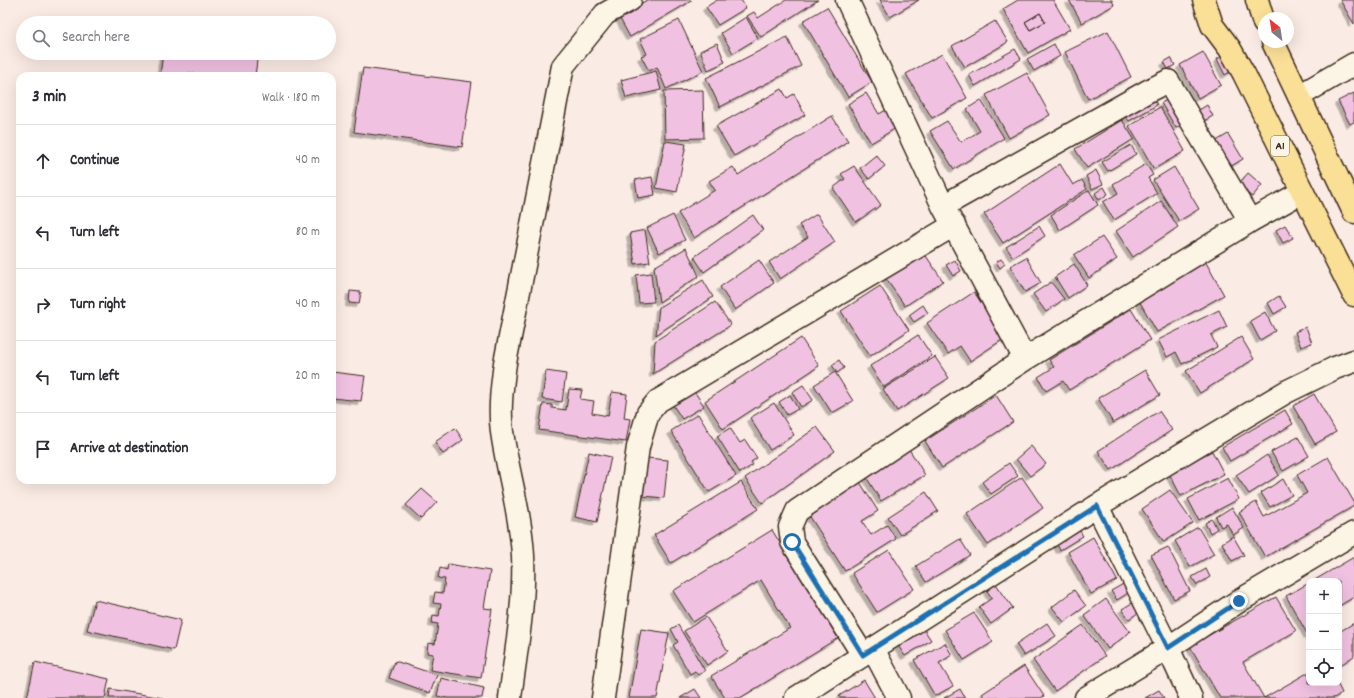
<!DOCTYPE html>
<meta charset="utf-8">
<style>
:root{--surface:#fff;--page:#f7f7f7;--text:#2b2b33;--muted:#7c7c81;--line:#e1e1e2}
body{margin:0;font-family:Dekko,sans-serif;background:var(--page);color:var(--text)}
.controls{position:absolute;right:12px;bottom:12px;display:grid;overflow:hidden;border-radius:8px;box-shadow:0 4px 16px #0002}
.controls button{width:36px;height:36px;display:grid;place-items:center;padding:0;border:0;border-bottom:1px solid var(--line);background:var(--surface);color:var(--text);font:20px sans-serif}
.compass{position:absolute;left:1258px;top:12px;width:36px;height:36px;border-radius:50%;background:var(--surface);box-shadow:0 4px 16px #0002;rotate:330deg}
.stop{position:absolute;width:12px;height:12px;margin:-9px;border:3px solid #1f6fb2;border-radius:50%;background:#fff}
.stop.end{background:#1f6fb2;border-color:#fff;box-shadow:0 1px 4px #0008}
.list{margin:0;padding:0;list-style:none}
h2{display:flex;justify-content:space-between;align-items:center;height:52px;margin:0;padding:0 16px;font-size:17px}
h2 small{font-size:13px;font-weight:400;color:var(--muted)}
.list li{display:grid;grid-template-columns:26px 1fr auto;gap:12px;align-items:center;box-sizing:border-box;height:72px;padding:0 16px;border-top:1px solid var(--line)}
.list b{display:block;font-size:15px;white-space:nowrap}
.list em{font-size:13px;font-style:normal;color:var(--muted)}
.icon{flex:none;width:22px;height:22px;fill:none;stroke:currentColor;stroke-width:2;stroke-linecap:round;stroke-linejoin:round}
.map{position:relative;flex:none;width:1354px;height:698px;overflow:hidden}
.search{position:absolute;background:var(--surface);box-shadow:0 4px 16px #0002;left:16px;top:16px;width:320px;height:44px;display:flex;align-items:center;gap:10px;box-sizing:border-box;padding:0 14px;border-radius:22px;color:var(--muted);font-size:15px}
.panel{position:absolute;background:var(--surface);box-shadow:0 4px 16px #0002;left:16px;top:72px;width:320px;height:412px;border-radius:12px}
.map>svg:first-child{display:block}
</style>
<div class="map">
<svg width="1354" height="698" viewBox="0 0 1354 698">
<defs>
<filter id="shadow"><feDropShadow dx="-3.5" dy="3.5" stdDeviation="0" flood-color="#0004"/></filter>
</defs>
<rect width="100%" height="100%" fill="#faebe4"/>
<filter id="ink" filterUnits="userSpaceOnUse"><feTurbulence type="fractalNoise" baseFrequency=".025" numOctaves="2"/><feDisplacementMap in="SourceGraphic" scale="8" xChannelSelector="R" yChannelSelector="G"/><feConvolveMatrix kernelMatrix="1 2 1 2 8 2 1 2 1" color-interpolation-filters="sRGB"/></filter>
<g filter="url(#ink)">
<!-- building -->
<path fill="#f1c1e2" stroke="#3b2a1e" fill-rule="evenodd" filter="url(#shadow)" d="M 647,0 L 691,0 L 691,1 L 630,37 L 619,17 Z
M 717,0 L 741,0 L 746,8 L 718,25 L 706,7 Z
M 786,0 L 818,0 L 761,37 L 747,16 L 754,12 L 758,18 Z
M 880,0 L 919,0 L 890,17 Z
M 1018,0 L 1053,0 L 1070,29 L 1028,53 L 1003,9 ZM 1040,13 L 1045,22 L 1030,30 L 1025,22 Z
M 1069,0 L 1112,0 L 1114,5 L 1082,23 Z
M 1340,0 L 1354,0 L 1354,24 Z
M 827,7 L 872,82 L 848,97 L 803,21 Z
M 1040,13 L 1045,22 L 1030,30 L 1025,22 Z
M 746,17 L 758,38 L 733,53 L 721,33 Z
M 679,20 L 703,71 L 666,89 L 657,67 L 649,71 L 641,56 L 647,54 L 640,39 Z
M 995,21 L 1008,42 L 965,67 L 952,46 Z
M 1108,31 L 1131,77 L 1088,99 L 1065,52 Z
M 787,37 L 801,66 L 720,107 L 706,78 Z
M 717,43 L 725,62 L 708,70 L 700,51 Z
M 1054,44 L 1060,56 L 1034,71 L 1027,59 Z
M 1015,49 L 1021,59 L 975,86 L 969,75 Z
M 1203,52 L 1221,85 L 1198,98 L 1180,65 Z
M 163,53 L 258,53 L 255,76 L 216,76 L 188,73 L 188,76 L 160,76 Z
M 942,54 L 967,98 L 932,118 L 906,74 Z
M 1225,55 L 1233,70 L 1225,75 L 1217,59 Z
M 1171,58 L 1175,65 L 1168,69 L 1164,62 Z
M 363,68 L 472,82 L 462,147 L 354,132 Z
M 656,71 L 661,90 L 626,98 L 621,80 Z
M 1027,73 L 1050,115 L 1009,138 L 986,95 Z
M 782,89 L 787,98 L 794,94 L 805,115 L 734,156 L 716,126 Z
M 703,90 L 704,138 L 665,139 L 664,91 Z
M 866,93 L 879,114 L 886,110 L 896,128 L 871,143 L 848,104 Z
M 1354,93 L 1354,122 L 1350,124 L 1338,101 Z
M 1153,97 L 1157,105 L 1129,121 L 1124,114 Z
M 1171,98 L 1185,122 L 1176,128 L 1161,103 Z
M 981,100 L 1004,138 L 954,169 L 930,131 L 947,121 L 961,142 L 980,131 L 967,109 Z
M 1207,105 L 1213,116 L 1202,122 L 1196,112 Z
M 1160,107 L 1185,151 L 1154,169 L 1129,126 Z
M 832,116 L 848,141 L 694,238 L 678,213 L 715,190 L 709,181 L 733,167 L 738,175 Z
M 1122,120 L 1134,139 L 1087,168 L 1075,149 Z
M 1228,134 L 1243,159 L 1228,168 L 1213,143 Z
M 665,141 L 686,144 L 677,192 L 656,188 Z
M 1131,145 L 1136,154 L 1108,171 L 1102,162 Z
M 876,155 L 885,166 L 869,179 L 860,168 Z
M 1060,164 L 1073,185 L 1082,180 L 1087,189 L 1003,243 L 984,214 Z
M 1146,164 L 1153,175 L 1148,178 L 1157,193 L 1114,220 L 1103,202 L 1118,193 L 1113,184 Z
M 854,166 L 881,205 L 856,222 L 833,188 L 845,179 L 841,174 Z
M 1174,167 L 1199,209 L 1179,221 L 1153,180 Z
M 1096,170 L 1103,184 L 1092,189 L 1086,176 Z
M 1248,173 L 1262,185 L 1252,197 L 1238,185 Z
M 652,177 L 655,195 L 638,198 L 635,180 Z
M 1104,187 L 1108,194 L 1099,200 L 1095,193 Z
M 1089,190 L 1098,205 L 1060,230 L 1051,215 Z
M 1161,201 L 1178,227 L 1133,257 L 1116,231 Z
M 817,214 L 835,242 L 780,279 L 769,262 L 808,237 L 799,225 Z
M 673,215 L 685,240 L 659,253 L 647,228 Z
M 753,215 L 763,230 L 704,272 L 694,257 Z
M 1285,225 L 1293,238 L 1283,243 L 1276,230 Z
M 1039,226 L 1045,236 L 1013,257 L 1006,247 Z
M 645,230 L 650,262 L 635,264 L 630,233 Z
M 1102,237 L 1117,259 L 1089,278 L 1074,255 Z
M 686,248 L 699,276 L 659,302 L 654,267 Z
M 924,253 L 943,281 L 905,306 L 886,279 Z
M 1026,257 L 1041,283 L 1025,292 L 1010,266 Z
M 1001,259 L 1005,264 L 1000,268 L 996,262 Z
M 1204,259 L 1224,295 L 1157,332 L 1137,297 Z
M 759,260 L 774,283 L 735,310 L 720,287 Z
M 955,260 L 961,271 L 953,276 L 946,265 Z
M 1074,264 L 1087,285 L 1068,298 L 1055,277 Z
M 651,273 L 654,302 L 639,303 L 636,275 Z
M 703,280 L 713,297 L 656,335 L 659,307 Z
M 1051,282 L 1064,299 L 1046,312 L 1033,294 Z
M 880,286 L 909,330 L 870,356 L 841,311 Z
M 350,291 L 361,292 L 359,304 L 349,303 Z
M 974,292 L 1005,338 L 970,361 L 960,346 L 948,354 L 927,323 Z
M 1279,296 L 1286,307 L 1274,314 L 1268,303 Z
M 715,302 L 731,325 L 653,374 L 655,341 Z
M 923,305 L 928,313 L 914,322 L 909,315 Z
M 1131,309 L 1150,340 L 1069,390 L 1063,381 L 1046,391 L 1038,377 L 1054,367 L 1049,360 Z
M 1219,310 L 1227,327 L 1211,335 L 1217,347 L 1182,364 L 1176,352 L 1167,357 L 1158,340 Z
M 1265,312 L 1275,331 L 1260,340 L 1250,321 Z
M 1306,327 L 1312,343 L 1301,347 L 1295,332 Z
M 918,335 L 932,356 L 884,387 L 870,366 Z
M 1241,337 L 1254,359 L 1200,393 L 1186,371 Z
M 801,338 L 819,366 L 723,429 L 705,401 Z
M 935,357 L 949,378 L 897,411 L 883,389 Z
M 839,360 L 844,368 L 837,373 L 832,365 Z
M 1145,370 L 1160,395 L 1113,423 L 1098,398 Z
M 546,371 L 566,374 L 562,402 L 542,399 Z
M 332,372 L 365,376 L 361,401 L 332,398 Z
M 835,372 L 853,401 L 832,413 L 814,385 Z
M 803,385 L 813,400 L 801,407 L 792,392 Z
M 692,388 L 704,406 L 682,419 L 671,402 Z
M 569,389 L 582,390 L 580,399 L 594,401 L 592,413 L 608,416 L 612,392 L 627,394 L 624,418 L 630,419 L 626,442 L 539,430 L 543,404 L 552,405 L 552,408 L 566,410 Z
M 1314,394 L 1336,432 L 1315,444 L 1293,406 Z
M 790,395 L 798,409 L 787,415 L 779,402 Z
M 996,395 L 1013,422 L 942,468 L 925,441 Z
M 774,403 L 794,435 L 770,450 L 750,418 Z
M 1285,410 L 1293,424 L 1230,461 L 1222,447 Z
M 1159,411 L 1172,430 L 1111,470 L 1098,451 Z
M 698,414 L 736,476 L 709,492 L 671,431 Z
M 817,427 L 835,451 L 762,503 L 745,478 Z
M 455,428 L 463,440 L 443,454 L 435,442 Z
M 730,428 L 740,443 L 745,440 L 757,458 L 751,462 L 753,465 L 740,473 L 717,436 Z
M 1298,437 L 1309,456 L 1283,471 L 1271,452 Z
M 1031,446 L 1046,464 L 1030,476 L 1016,459 Z
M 909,449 L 925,475 L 881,501 L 865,475 Z
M 1212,451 L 1224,474 L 1181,496 L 1169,473 Z
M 589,452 L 611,457 L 597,522 L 575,517 Z
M 1267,455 L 1279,475 L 1249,494 L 1236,475 Z
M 1328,457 L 1354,502 L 1354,506 L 1265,557 L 1239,512 L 1256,502 L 1264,517 L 1307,493 L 1297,475 Z
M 647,458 L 668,460 L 664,498 L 643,496 Z
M 1009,463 L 1018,476 L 991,494 L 982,482 Z
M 1022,477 L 1043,508 L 988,545 L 967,514 Z
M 1228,478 L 1239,499 L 1199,520 L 1188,499 Z
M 858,479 L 878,511 L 862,521 L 871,535 L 887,525 L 896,539 L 845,571 L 807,512 Z
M 1283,479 L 1292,495 L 1270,507 L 1261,493 Z
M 741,482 L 758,509 L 671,563 L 654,535 Z
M 422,489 L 437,502 L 421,519 L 406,505 Z
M 1170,490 L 1193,523 L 1164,542 L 1142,509 Z
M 926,492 L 938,511 L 900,535 L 888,517 Z
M 1232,507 L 1244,528 L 1233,535 L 1227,524 L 1221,527 L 1216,517 Z
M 1212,519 L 1217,529 L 1210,533 L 1205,523 Z
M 1077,526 L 1083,536 L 1060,550 L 1054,539 Z
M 1198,527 L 1214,554 L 1190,567 L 1175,541 Z
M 772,530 L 838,638 L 740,698 L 725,698 L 711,676 L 790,628 L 761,580 L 693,622 L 673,591 Z
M 1233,536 L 1244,555 L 1232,561 L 1222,543 Z
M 1093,537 L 1117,580 L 1091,594 L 1068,552 Z
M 960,539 L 970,555 L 926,582 L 916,566 Z
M 1168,547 L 1190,591 L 1174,599 L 1151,555 Z
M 889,550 L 914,589 L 877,612 L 852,573 Z
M 1354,557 L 1354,597 L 1339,606 L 1339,581 L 1313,581 Z
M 448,564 L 490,571 L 484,608 L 492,609 L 481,678 L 430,670 L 433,654 L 427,653 L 428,643 L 435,644 L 438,624 L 432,623 L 433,615 L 439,616 L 441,604 L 433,603 L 435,592 L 443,593 L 445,579 L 438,578 L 440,568 L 447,570 Z
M 1206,569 L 1210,577 L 1197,585 L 1192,577 Z
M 1125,583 L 1130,592 L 1117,600 L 1111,591 Z
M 1309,583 L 1309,637 L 1286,596 Z
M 996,584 L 1013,608 L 991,624 L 979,607 L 992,598 L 987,591 Z
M 1074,590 L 1086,606 L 1064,622 L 1052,607 Z
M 1276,597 L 1296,631 L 1243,662 L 1264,698 L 1220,698 L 1190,646 Z
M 1106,599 L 1130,632 L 1108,649 L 1084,615 Z
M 95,600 L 181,620 L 174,650 L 87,630 Z
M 1132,603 L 1138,613 L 1129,619 L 1122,609 Z
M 974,613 L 993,642 L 964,660 L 945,630 Z
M 706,617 L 728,651 L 707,665 L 684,631 Z
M 1047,623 L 1056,636 L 1024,656 L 1016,644 Z
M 1354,623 L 1354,656 L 1339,666 L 1339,632 Z
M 678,625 L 705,671 L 698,675 L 695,671 L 690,674 L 673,645 L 678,642 L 671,629 Z
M 1083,625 L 1105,656 L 1055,691 L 1033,660 Z
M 923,628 L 931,640 L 905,656 L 897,644 Z
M 641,629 L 669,633 L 657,698 L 629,698 Z
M 945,643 L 952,655 L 939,663 L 953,686 L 935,696 L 914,660 Z
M 395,661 L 437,675 L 430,693 L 389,678 Z
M 35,662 L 109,679 L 105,698 L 27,698 Z
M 1024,666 L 1044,696 L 1041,698 L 985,698 L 982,694 Z
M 1309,672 L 1309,683 L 1337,683 L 1342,693 L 1334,698 L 1264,698 Z
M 441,678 L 484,688 L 482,698 L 447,698 L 437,696 Z
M 864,680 L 875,698 L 840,698 L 839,696 Z
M 110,689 L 163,698 L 109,698 Z
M 695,689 L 701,698 L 680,698 Z
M 960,689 L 965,698 L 944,698 Z
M 1159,690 L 1164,698 L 1145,698 Z"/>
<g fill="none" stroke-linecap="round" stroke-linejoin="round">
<!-- minor casing -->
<g stroke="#3b2a1e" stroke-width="25">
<path id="minor" d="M 847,0 L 943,206 L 1025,359
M 1299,96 L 1354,64
M 943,206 L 1148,91 L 1168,81 L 1250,221
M 1097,506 L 1168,648 L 1191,698
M 873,649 L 899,698
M 863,655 L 792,542 L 790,527 L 797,511 L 1025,359 L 1250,221 L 1302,192
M 510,698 C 516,651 525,603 523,556 C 521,514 508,474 502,432 C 499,409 502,386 505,363 L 563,66 L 605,14 L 630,0
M 603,698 L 638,447 L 648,413 L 658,401 L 954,225
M 796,698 L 1097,506 L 1179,456 L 1286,392 L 1335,368 L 1354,361
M 1086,698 L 1168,648 L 1239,601 L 1354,533"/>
</g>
<!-- highway casing -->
<g stroke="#3b2a1e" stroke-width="25">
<path id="highway" d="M 1204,0 L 1212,25 L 1230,49 L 1244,74 L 1354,295
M 1257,0 L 1264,23
M 1273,42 L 1354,212"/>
</g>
<!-- minor -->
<use href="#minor" stroke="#fcf5e5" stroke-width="22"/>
<!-- highway -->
<use href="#highway" stroke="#fadf96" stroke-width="22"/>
</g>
</g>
<g fill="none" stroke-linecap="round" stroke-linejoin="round" filter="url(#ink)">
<!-- route -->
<path stroke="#1f6fb2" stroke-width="5" d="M 792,542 L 863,655 L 1097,506 L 1168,648 L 1239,601"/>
</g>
<g text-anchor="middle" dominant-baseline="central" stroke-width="4" stroke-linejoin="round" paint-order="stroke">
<!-- shield labels -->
<rect fill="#fcf5e5" stroke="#75675a" stroke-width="1" x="1271" y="136" width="18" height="20" rx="3"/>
<g font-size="12" font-weight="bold" fill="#3b2a1e">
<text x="1280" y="146">A1</text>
</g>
</g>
</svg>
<div class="controls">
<button>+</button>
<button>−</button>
<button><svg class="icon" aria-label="locate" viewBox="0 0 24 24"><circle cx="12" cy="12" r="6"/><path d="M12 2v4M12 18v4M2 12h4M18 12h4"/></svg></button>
</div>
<svg class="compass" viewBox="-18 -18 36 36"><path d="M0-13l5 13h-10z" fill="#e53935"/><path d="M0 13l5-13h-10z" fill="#7c7c81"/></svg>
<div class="stop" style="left:792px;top:542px"></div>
<div class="stop end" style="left:1239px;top:601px"></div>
<div class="search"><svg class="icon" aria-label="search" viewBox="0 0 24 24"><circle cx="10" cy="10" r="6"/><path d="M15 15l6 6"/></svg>Search here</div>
<section class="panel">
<h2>3 min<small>Walk · 180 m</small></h2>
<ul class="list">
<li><svg class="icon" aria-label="ahead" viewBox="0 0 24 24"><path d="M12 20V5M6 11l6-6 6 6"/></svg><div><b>Continue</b></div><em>40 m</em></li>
<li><svg class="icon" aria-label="left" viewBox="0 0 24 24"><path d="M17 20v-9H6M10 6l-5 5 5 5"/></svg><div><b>Turn left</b></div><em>80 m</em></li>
<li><svg class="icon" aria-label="right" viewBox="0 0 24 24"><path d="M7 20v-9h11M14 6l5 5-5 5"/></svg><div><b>Turn right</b></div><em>40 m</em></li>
<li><svg class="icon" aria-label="left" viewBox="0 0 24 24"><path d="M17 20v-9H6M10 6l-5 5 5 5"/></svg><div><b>Turn left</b></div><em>20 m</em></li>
<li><svg class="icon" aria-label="arrive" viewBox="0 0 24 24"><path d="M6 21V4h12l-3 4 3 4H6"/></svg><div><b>Arrive at destination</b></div></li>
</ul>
</section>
</div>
